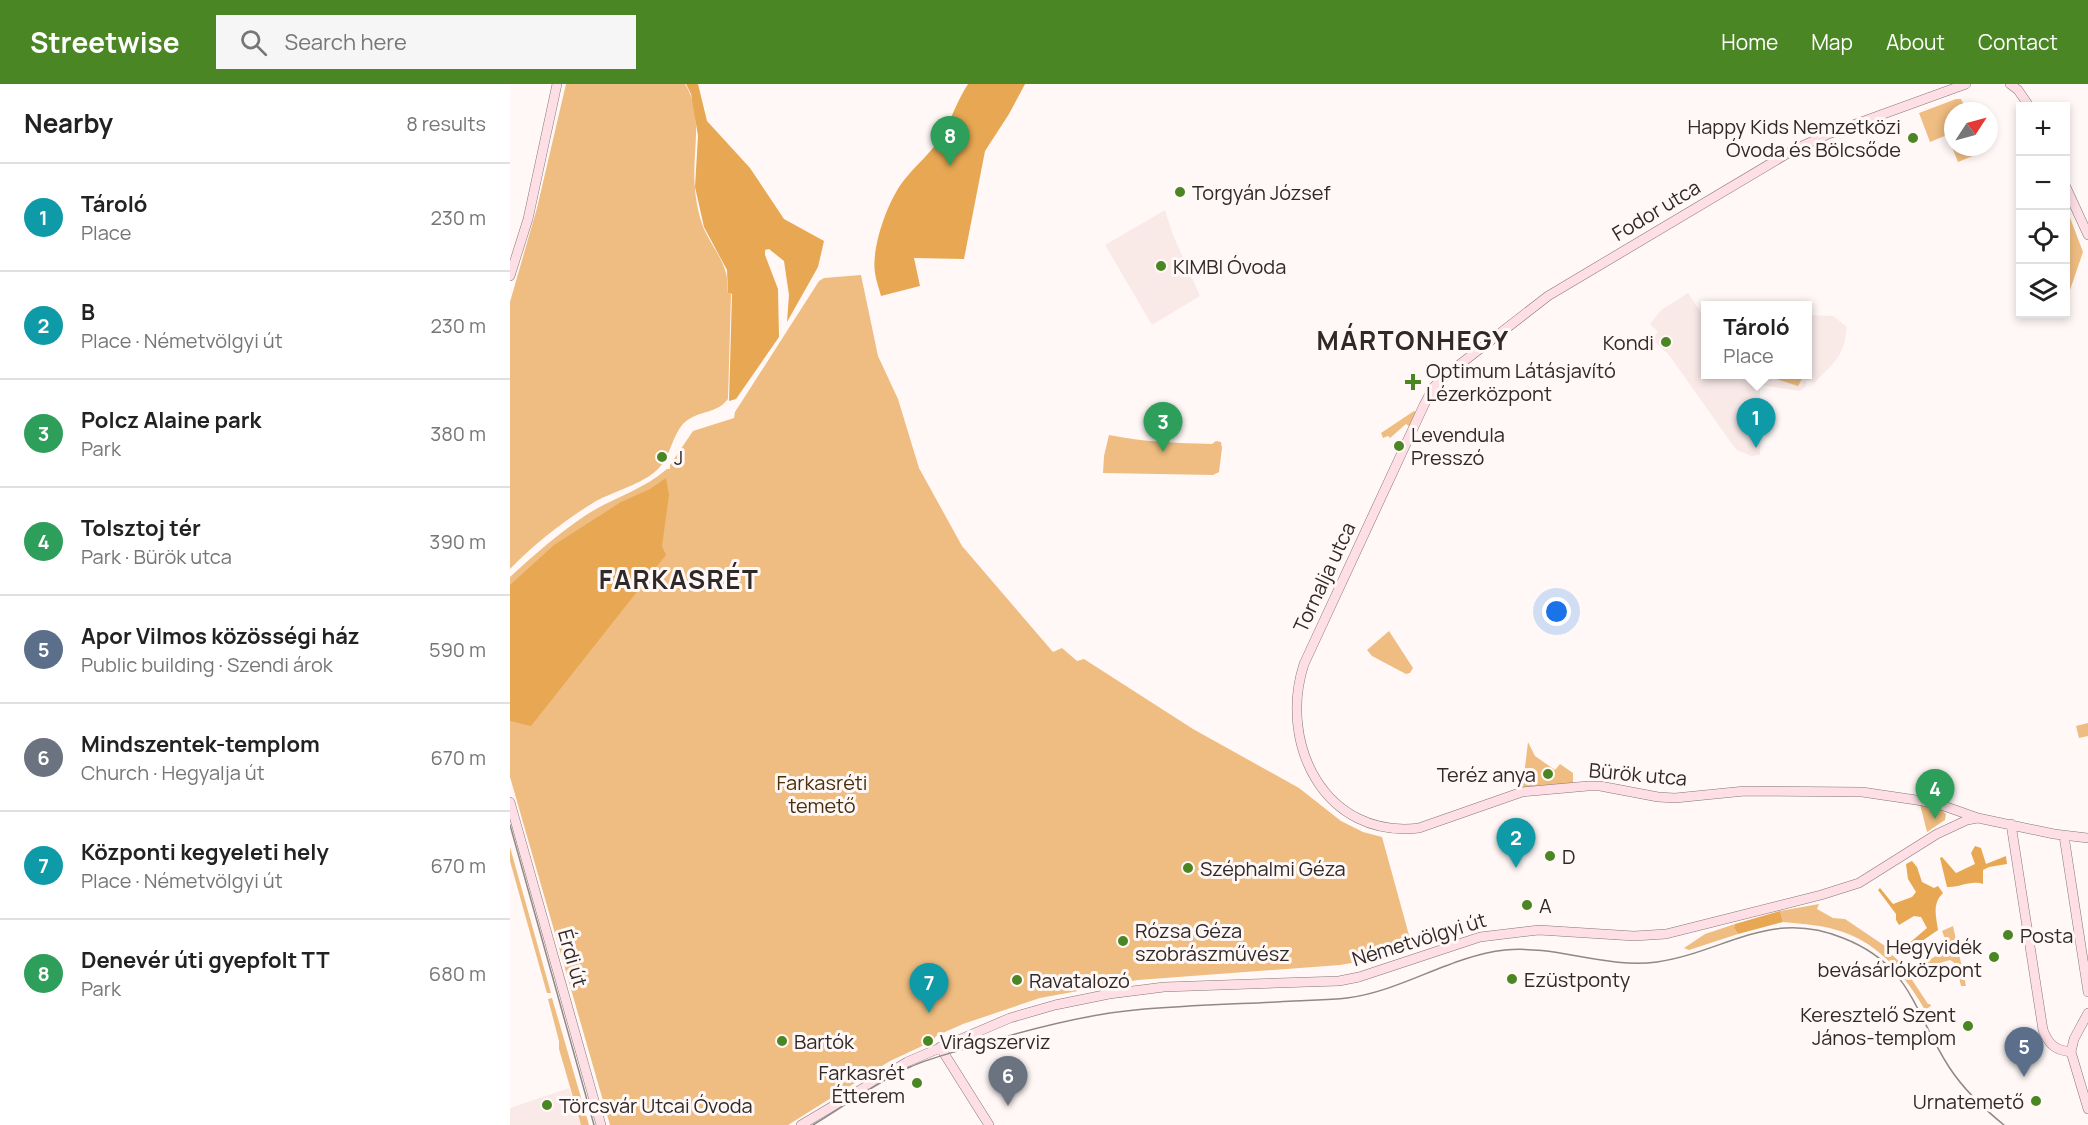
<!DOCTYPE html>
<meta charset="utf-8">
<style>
:root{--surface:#fff;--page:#f6f6f6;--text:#222;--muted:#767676;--line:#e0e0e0;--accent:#4b8624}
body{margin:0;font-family:Manrope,sans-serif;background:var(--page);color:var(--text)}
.controls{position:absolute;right:18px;top:18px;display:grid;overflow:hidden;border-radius:0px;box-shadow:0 3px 9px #0003}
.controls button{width:54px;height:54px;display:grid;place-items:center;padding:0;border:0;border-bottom:2px solid var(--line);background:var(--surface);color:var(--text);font:30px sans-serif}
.compass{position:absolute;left:1434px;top:18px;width:54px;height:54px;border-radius:50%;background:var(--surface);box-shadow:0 3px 9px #0003;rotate:54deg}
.you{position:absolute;left:1047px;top:528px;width:21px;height:21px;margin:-15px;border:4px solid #fff;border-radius:50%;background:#1a73e8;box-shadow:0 0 0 9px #1a73e833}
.badge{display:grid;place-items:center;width:39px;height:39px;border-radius:50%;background:var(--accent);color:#fff;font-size:20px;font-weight:700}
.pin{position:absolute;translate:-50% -50px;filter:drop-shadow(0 2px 3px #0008)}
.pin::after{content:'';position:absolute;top:32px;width:21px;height:18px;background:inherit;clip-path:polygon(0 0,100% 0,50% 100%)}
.popup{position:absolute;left:1191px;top:217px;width:111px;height:78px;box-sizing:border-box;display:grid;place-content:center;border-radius:0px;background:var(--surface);filter:drop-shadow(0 2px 4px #0005);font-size:20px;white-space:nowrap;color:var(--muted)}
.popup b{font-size:22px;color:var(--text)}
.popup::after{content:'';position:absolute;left:50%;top:100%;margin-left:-12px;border:12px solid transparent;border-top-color:var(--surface)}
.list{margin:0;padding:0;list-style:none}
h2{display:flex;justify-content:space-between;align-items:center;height:78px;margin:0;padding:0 24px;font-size:26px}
h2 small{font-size:20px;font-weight:400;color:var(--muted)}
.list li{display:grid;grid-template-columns:39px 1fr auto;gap:18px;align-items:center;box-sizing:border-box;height:108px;padding:0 24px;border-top:2px solid var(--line)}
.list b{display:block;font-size:22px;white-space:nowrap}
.list p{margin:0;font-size:20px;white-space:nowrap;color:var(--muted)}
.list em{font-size:20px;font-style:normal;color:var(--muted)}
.icon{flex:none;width:33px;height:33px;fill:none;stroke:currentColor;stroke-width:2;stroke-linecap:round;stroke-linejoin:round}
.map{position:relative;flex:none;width:1578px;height:1041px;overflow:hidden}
header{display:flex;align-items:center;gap:36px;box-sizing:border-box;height:84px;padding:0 30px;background:var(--accent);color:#fff}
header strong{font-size:28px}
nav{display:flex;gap:33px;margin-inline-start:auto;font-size:21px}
.search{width:420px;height:54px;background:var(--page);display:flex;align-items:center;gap:15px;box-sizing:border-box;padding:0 21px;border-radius:0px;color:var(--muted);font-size:22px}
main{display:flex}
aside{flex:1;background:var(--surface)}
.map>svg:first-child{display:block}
</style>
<header>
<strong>Streetwise</strong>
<div class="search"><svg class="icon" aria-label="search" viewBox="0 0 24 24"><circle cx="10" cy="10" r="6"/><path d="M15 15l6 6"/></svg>Search here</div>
<nav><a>Home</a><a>Map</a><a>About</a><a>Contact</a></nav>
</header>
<main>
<aside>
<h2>Nearby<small>8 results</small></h2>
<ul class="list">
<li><span class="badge" style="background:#0f9aa8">1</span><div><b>Tároló</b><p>Place</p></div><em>230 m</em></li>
<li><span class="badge" style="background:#0f9aa8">2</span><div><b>B</b><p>Place · Németvölgyi út</p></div><em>230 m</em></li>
<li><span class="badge" style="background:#2e9e5b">3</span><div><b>Polcz Alaine park</b><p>Park</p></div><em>380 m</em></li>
<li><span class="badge" style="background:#2e9e5b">4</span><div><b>Tolsztoj tér</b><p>Park · Bürök utca</p></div><em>390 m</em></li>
<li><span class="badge" style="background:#5c6f8a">5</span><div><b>Apor Vilmos közösségi ház</b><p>Public building · Szendi árok</p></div><em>590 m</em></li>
<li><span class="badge" style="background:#6b7280">6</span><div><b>Mindszentek-templom</b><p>Church · Hegyalja út</p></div><em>670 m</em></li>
<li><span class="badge" style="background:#0f9aa8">7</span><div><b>Központi kegyeleti hely</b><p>Place · Németvölgyi út</p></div><em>670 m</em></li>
<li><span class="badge" style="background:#2e9e5b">8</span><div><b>Denevér úti gyepfolt TT</b><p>Park</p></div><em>680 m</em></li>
</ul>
</aside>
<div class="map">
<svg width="1578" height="1041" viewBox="0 0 1578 1041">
<rect width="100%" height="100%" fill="#fff8f7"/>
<!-- built -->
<path fill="#f9eae8" d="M 655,126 L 663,151 L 690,212 L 642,241 L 595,161 Z
M 1178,209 L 1195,235 L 1195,290 L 1297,290 L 1297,231 L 1323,232 L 1337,243 L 1334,260 L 1330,270 L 1322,281 L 1304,299 L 1297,296 L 1295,303 L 1290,307 L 1250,301 L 1250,371 L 1241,372 L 1227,366 L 1222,360 L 1159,271 L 1142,255 L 1148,248 L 1140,240 L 1151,226 Z
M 59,1004 L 71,1041 L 0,1041 L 0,1024 Z"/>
<!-- green -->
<path fill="#efbd81" d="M 56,0 L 175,0 C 195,32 181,70 185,105 C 186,118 189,133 194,145 C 200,159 211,172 215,186 C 218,193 217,202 218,209 L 221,210 L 218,315 C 207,330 189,326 175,338 C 162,350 161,373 147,386 C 132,400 105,407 86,417 C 55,436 25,459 0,485 L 0,218 L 27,124 Z
M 1446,15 L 1451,15 L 1457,27 L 1443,27 L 1443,63 L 1473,63 L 1475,67 L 1448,78 L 1437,51 L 1420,58 L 1409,29 Z
M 1556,123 L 1573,168 L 1559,209 L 1556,199 Z
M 351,191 L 368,272 L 388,315 L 409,384 L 452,462 L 543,568 L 552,564 L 567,577 L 574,575 L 683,645 L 789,704 L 831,737 L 853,748 L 872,753 L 902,862 L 859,876 L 830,881 L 628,896 L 530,914 L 453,940 L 426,952 L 423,957 L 380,977 L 278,1041 L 100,1041 L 0,693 L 0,493 C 24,471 49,449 76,431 C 102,414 133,406 157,385 L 160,385 L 160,381 L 183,347 L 224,334 L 225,328 L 309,197 L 314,194 Z
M 1297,289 L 1301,291 L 1300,294 L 1294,291 L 1288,302 L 1257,292 L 1257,290 L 1297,290 Z
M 904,327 L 906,328 L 900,343 L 896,340 L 880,354 L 878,352 L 873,354 L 871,349 Z
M 599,351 C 633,358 667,359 702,360 L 706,357 L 711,358 L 712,364 L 709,388 L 703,391 L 593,389 L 594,372 Z
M 879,547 L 903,584 L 900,589 L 896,590 L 862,572 L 857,566 Z
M 1578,639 L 1578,652 L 1569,654 L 1566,642 Z
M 1018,658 L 1025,672 L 1045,686 L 1050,680 L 1063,689 L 1063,702 L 1012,708 Z
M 1410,720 L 1430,725 L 1436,730 L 1435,736 L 1417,748 Z
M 0,763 L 41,909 L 37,909 L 36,906 L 0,777 Z
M 1309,820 L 1307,825 L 1323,834 L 1335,835 L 1378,864 L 1378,867 L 1391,879 L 1418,920 L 1420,920 L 1421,922 L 1415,926 C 1396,893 1371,861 1333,848 C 1314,841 1293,840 1273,838 L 1270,827 Z
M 1225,840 L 1224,844 L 1228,850 L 1179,866 L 1174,864 L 1195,850 Z
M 1443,842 L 1456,902 L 1451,902 L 1446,880 L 1440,876 L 1416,883 L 1415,878 L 1439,865 L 1432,847 Z
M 42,914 L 79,1041 L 71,1041 L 49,965 L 49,957 L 38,915 Z"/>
<!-- forest -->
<path fill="#e7a753" d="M 176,0 L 188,0 L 197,37 L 240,84 L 274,135 L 314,157 L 308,183 L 277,238 L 279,211 L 274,177 L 259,165 L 255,166 L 255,171 L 268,205 L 269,253 L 226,315 L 219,317 L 222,210 L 218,209 L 217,186 L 194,143 L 185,103 L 188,52 L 181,10 Z
M 458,0 L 515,0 L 499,30 L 475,67 L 454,175 L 404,174 L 410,202 L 371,212 C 369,204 366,197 365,189 C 361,164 378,115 395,95 C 407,80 421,69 431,53 C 441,36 447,17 458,0 Z
M 156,394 L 159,411 L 152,462 L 156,471 L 21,642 L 0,637 L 0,501 L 44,461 L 111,418 L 140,405 Z
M 1465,762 L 1471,764 L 1476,780 L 1496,772 L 1497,780 L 1479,783 L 1473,786 L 1473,800 C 1459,796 1450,804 1437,803 L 1430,774 L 1432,773 L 1446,789 L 1465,780 L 1461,769 Z
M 1402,777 L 1407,783 L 1412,798 L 1424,804 L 1428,802 L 1433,809 C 1422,820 1426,832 1428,846 L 1402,864 L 1397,861 L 1417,844 L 1411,833 L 1404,832 L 1389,841 L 1386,836 L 1386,830 L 1368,806 L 1370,804 L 1383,820 L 1402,813 L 1406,808 L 1398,795 L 1396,780 Z
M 1270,827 L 1273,838 L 1228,850 L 1224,844 L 1225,840 Z"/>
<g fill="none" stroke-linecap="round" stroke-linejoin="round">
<!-- secondary casing -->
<g stroke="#857775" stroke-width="10">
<path id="secondary" d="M 1456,0 L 1321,49 L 1285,65 L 1038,212 L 931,295 L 923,304 L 914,321 L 794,580 C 768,660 815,755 909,744 L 1012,708 L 1078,702 L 1090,702 L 1148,713 L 1165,714 L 1235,707 L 1352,708 L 1413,717 L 1431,721 L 1468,734
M 1500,0 L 1508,6 L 1519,22
M 1556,103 L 1578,151
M 0,192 L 18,135 L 47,0
M 0,718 L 91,1041
M 1501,740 L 1533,946 C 1539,961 1545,966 1561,968
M 1554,752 L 1578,908
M 1578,929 L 1564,955 L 1561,968 L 1578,1025
M 430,963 L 479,1041
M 291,1041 L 397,978 L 500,934 L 545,921 L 599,910 L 654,903 L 829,897 L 849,893 L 970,853 L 1029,846 L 1124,852 L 1156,850 L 1311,811 L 1349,799 L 1427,750 L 1457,736 L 1468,734 L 1544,750 L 1578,754"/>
</g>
<!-- secondary -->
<use href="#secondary" stroke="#fddfe5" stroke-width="9"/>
<!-- tram -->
<path stroke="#8f8887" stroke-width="1.5" d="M 0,741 L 84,1041
M 303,1041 C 335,1022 366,998 400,983 C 418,975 438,970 457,964 C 509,948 570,931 625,926 C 678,921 731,920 784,917 C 802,916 819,916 837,914 C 892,907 940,872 995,866 C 1046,861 1096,885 1147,878 C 1215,868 1260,824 1333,854 C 1402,881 1404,929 1439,983 C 1454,1006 1473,1024 1494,1041"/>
</g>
<!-- markers -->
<g fill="#4b8624" stroke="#fff8f7" stroke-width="2">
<circle cx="1403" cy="54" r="6"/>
<circle cx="670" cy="108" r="6"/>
<circle cx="651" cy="182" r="6"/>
<circle cx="1156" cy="258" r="6"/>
<path d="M900 289h6v6h6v6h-6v6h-6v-6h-6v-6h6z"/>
<circle cx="889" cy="362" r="6"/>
<circle cx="152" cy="373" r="6"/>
<circle cx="1038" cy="690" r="6"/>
<circle cx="1040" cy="772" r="6"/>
<circle cx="678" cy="784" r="6"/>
<circle cx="1017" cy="821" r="6"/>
<circle cx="1498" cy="851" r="6"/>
<circle cx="613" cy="857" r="6"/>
<circle cx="1484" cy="873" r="6"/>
<circle cx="1002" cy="895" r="6"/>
<circle cx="507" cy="896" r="6"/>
<circle cx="1458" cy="942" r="6"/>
<circle cx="272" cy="957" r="6"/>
<circle cx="418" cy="957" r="6"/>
<circle cx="407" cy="999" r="6"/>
<circle cx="1526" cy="1017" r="6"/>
<circle cx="37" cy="1021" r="6"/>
</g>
<g text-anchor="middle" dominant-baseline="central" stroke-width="6" stroke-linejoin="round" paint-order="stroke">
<!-- poi labels -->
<g font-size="20" fill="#2f2928" stroke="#fff8f7" text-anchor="start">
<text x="1391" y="42" text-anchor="end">Happy Kids Nemzetközi<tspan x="1391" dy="23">Óvoda és Bölcsőde</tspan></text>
<text x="682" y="108">Torgyán József</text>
<text x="663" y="182">KIMBI Óvoda</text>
<text x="1144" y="258" text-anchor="end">Kondi</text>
<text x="916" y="286">Optimum Látásjavító<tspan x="916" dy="23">Lézerközpont</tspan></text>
<text x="901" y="350">Levendula<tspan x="901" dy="23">Presszó</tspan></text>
<text x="164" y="373">J</text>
<text x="1026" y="690" text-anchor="end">Teréz anya</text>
<text x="1052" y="772">D</text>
<text x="690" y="784">Széphalmi Géza</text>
<text x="1029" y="821">A</text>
<text x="625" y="846">Rózsa Géza<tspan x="625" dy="23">szobrászművész</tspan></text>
<text x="1510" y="851">Posta</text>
<text x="1472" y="862" text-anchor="end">Hegyvidék<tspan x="1472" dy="23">bevásárlóközpont</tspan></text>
<text x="1014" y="895">Ezüstponty</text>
<text x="519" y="896">Ravatalozó</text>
<text x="1446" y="930" text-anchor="end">Keresztelő Szent<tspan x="1446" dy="23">János-templom</tspan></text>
<text x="284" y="957">Bartók</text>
<text x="430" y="957">Virágszerviz</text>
<text x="395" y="988" text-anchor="end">Farkasrét<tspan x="395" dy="23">Étterem</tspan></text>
<text x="1514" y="1017" text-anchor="end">Urnatemető</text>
<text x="49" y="1021">Törcsvár Utcai Óvoda</text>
</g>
<!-- street labels -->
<g font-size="20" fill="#2f2928" stroke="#fff8f7">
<text transform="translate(1146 126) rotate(-31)">Fodor utca</text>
<text transform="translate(814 493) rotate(-65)">Tornalja utca</text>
<text transform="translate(1128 690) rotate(5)">Bürök utca</text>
<text transform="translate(909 855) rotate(-17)">Németvölgyi út</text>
<text transform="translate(63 874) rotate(74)">Érdi út</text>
</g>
<!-- park labels -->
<g font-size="20" fill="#49300b" stroke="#fff8f7">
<text x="312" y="698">Farkasréti<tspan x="312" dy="23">temető</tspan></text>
</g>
<!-- district labels -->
<g font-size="26" font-weight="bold" letter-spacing="1.5" fill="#2f2928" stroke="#fff8f7">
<text x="903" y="256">MÁRTONHEGY</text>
<text x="169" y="495">FARKASRÉT</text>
</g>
</g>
</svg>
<div class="controls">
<button>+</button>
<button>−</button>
<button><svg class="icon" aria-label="locate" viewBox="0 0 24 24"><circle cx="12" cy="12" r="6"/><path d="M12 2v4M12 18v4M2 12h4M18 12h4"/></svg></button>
<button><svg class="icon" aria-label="layers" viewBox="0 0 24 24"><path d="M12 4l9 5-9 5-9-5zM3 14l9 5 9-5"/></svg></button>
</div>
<svg class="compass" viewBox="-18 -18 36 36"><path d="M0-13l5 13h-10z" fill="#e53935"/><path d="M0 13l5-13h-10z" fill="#767676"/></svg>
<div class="you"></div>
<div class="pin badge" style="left:1246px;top:364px;background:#0f9aa8">1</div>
<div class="popup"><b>Tároló</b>Place</div>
<div class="pin badge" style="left:1006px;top:784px;background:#0f9aa8">2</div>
<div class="pin badge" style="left:653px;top:368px;background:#2e9e5b">3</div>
<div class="pin badge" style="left:1425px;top:735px;background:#2e9e5b">4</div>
<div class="pin badge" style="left:1514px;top:993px;background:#5c6f8a">5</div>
<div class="pin badge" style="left:498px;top:1022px;background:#6b7280">6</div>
<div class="pin badge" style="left:419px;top:929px;background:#0f9aa8">7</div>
<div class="pin badge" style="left:440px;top:82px;background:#2e9e5b">8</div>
</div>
</main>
